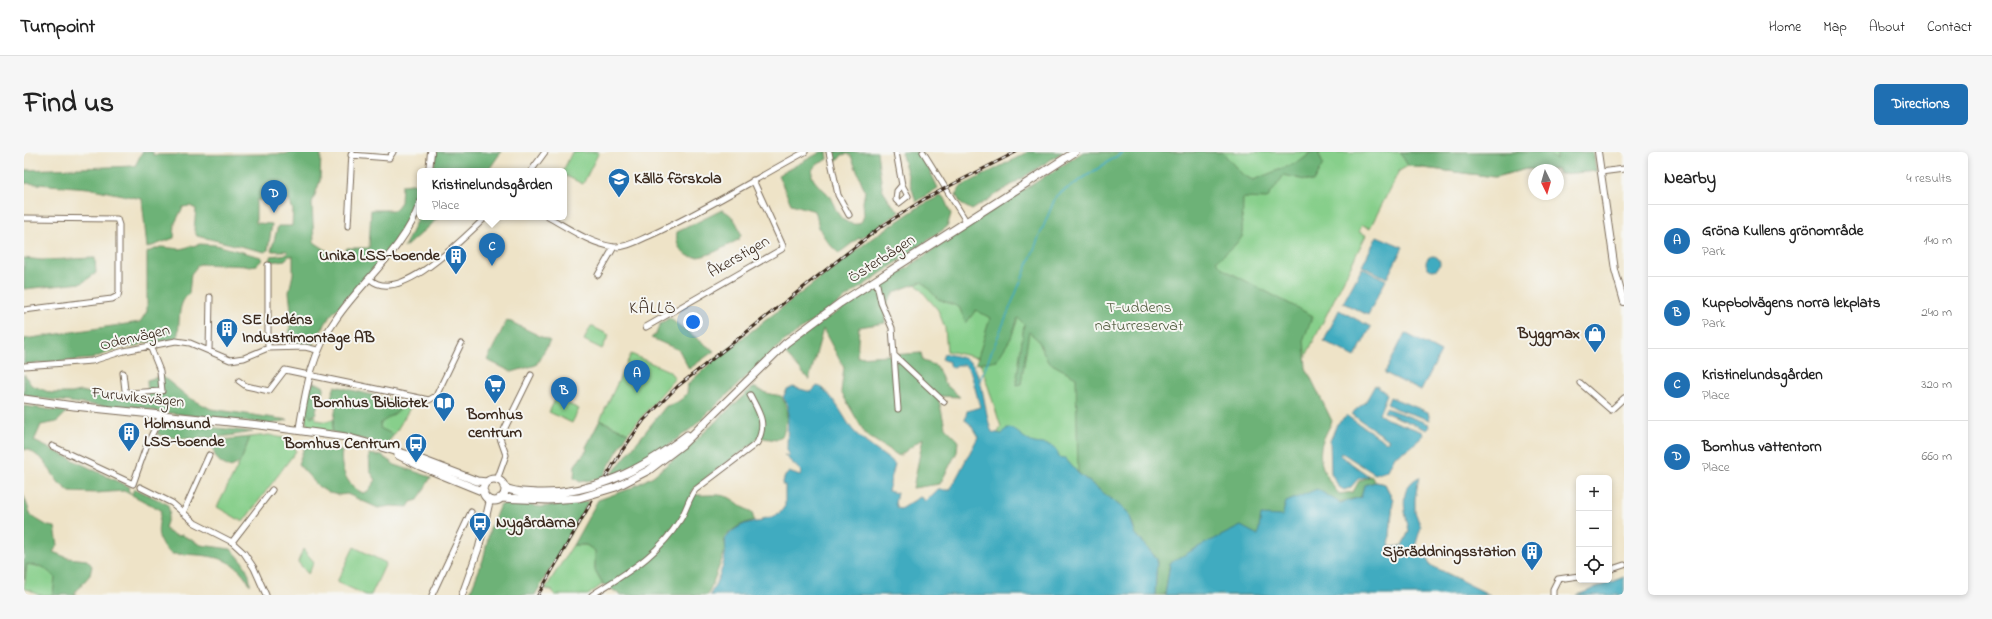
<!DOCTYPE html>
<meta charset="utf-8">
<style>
:root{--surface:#fff;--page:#f6f6f6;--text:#222;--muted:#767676;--line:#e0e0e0;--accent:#1f6fb2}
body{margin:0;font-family:"Indie Flower",sans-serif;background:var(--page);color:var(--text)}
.controls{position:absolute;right:12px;bottom:12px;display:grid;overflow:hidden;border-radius:6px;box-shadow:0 2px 6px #0003}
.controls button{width:36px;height:36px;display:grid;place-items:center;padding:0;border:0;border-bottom:1px solid var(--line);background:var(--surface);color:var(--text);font:20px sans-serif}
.compass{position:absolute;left:1504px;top:12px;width:36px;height:36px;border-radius:50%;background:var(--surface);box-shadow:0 2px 6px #0003;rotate:175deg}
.you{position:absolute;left:669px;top:170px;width:14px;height:14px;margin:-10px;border:3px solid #fff;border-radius:50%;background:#1a73e8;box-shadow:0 0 0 6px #1a73e833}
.badge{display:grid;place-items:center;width:26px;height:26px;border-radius:50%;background:var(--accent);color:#fff;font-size:13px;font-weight:700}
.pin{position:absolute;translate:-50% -33px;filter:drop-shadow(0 1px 2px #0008)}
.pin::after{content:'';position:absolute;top:21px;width:14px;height:12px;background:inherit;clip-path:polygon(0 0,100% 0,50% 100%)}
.popup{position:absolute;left:393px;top:16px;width:150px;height:52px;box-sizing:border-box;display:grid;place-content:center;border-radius:6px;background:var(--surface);filter:drop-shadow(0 1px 3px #0005);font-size:13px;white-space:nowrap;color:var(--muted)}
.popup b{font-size:15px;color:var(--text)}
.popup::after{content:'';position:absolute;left:50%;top:100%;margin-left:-8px;border:8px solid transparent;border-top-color:var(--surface)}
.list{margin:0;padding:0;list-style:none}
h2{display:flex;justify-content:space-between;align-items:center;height:52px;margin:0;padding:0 16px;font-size:17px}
h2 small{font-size:13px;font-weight:400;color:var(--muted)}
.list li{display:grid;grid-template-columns:26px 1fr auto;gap:12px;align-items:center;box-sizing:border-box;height:72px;padding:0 16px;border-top:1px solid var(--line)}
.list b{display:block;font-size:15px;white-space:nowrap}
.list p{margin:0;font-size:13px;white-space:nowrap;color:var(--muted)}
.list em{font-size:13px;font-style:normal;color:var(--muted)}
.icon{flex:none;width:22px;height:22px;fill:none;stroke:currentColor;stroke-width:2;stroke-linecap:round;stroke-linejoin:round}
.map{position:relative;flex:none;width:1600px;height:443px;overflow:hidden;border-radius:6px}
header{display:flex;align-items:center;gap:24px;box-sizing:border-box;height:56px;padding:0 20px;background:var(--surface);border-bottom:1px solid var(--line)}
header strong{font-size:19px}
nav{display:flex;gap:22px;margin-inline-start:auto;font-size:14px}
.intro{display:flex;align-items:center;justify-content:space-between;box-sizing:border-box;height:96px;padding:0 24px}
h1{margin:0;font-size:28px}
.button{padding:10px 18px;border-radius:6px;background:var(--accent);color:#fff;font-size:14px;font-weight:700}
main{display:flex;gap:24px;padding:0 24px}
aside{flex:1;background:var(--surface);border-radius:6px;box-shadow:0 2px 6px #0003}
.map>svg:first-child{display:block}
</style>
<header>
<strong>Turnpoint</strong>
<nav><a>Home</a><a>Map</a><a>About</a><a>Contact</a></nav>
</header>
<div class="intro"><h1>Find us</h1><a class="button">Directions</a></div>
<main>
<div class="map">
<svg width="1600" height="443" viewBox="0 0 1600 443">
<rect width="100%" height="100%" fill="#f6f6f2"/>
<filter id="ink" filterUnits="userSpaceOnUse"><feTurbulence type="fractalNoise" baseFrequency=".025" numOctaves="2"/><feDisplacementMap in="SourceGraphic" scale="8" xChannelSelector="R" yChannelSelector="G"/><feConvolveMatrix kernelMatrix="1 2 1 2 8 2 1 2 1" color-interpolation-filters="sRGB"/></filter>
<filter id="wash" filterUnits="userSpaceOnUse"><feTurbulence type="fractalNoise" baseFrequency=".012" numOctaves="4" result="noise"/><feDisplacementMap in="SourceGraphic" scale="16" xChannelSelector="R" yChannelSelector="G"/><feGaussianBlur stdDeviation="0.9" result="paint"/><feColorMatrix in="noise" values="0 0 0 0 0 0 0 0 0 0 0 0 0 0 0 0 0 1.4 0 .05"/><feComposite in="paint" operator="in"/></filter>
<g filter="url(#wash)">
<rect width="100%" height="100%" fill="#eee3c7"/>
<!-- green -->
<path fill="#87cf8b" stroke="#617c54" d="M 548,0 L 575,0 L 559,32 L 540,23 L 539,19 Z
M 1062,0 L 1569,0 L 1572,19 L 1538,22 L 1534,21 L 1534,18 L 1502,17 L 1471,25 L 1384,14 L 1375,19 L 1346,76 L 1338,73 L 1335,80 L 1342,83 L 1282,204 L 1228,298 L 1316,351 L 1351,330 L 1361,332 L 1369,348 L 1365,395 L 1378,394 L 1385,379 L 1384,407 L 1402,403 L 1406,413 L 1435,427 L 1274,443 L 1034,443 L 967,294 L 977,275 L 955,206 L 923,199 L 921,176 L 914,158 L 880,118 Z
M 567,174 L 585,183 L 578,197 L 560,188 Z
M 607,202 L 645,219 L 651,226 L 604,281 L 576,268 Z
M 336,246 L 386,256 L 370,283 L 328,275 Z
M 532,246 L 555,257 L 548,271 L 525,260 Z
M 281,259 L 287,265 L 291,264 L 292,267 C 299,270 303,270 310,267 L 308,280 L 284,274 L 281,268 Z
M 245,283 L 268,288 L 272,299 L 219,370 L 193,355 L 218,306 L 226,285 Z
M 549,393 L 562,393 L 572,399 L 571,418 L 579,432 L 564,443 L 531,443 L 529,439 L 521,437 Z
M 330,395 L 362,411 L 347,443 L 342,443 L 313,430 Z
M 279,397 L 290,410 L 284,422 L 274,410 Z
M 3,412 L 19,415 L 32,425 L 29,443 L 14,443 L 6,438 L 0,437 Z"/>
<!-- forest -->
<path fill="#6db277" stroke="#546e4a" d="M 118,0 L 129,0 L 129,3 L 261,2 L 266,0 L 297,0 L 296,29 L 288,51 L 290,90 L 305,100 L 308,107 L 320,101 L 323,96 L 345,96 L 347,58 L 371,58 L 377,50 L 378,33 L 396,31 L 396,33 L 387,60 L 365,98 L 333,136 L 306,164 L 288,194 L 265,191 L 267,158 L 265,140 L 269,122 L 269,104 L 265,104 L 261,108 L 246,110 L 247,104 L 264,102 L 263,99 L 247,99 L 254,74 L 268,74 L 269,58 L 265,48 L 232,48 L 232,71 L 248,72 L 244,98 L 241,100 L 173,84 L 170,78 L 172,57 L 166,54 L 159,55 L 151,71 L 150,86 L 123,96 L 118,47 L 64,36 L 0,31 L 0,18 L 111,14 Z
M 413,0 L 477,0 L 464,19 L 409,19 Z
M 797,0 L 803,0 L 804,7 C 798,11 789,12 788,20 C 786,28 798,36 803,41 C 809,48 810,56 815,63 C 819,69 827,73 834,72 L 838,69 L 840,63 L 839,50 L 841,39 L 827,4 L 824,2 L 818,3 L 814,8 L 810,8 L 807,0 L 853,0 L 858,36 L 865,49 L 876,60 L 838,86 L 835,86 L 815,101 C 808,96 798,84 795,75 C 793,70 794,65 791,59 L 767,52 L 754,23 Z
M 877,0 L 897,0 L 914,36 L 892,50 Z
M 1004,0 L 1039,0 L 948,58 L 937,52 L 932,43 L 936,35 Z
M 1059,0 L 1198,0 L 1219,23 L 1229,28 L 1275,10 L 1288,0 L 1294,0 L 1299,12 L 1289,30 L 1260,23 L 1243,47 L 1219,46 L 1218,85 L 1209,95 L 1192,109 L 1201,118 L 1289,164 L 1280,186 L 1282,216 L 1308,269 C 1305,277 1298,287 1297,296 C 1294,314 1305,329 1315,342 L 1329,340 L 1335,329 L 1347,324 L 1351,330 L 1340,333 L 1337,345 L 1259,364 L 1235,383 L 1146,411 L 1141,443 L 1131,443 L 1133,407 L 1111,381 L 1105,361 L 1054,321 L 1052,225 L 1024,210 L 1014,188 L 1005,180 L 997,232 L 992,233 L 1000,172 L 994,166 L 987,186 L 973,208 L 952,212 L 966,166 L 952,158 L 942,171 L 935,155 L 914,147 L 898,130 C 871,139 861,139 861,171 L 835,175 L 833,205 L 897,201 L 899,209 L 913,214 L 920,231 L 936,245 L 914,244 L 921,275 L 934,288 L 933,300 L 916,332 L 889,336 L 899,286 L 875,304 L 842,283 L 817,240 L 820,216 L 799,177 L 785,228 L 760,200 L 791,174 L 880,118 L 942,75 Z
M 1376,0 L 1521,0 L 1532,7 L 1534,0 L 1569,0 L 1572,19 L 1538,22 L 1534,21 L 1534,18 L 1502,17 L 1471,25 L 1384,14 Z
M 916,44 L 920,46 L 927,62 L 923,75 L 759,190 L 668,276 L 641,296 L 613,312 L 586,324 L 642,254 L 652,251 L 659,246 L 663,241 L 664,232 L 690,208 L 847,87 L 896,54 Z
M 698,58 C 709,62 714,72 717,83 L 714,88 C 699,95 667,118 655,95 C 653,90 652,87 653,80 Z
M 396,61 L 396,65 L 415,65 L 380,96 Z
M 176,92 L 192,93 L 237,105 L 239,107 L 233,113 L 225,114 L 175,112 L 167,122 L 165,142 C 152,152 157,171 153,186 L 131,191 L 121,190 L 112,195 L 98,195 L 67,207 L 0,212 L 0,187 L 116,170 L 123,159 L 123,100 L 137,95 L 156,97 Z
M 0,106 L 18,108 L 71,106 L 72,121 L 58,131 L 0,137 Z
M 645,166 L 690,199 L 665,217 L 655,198 L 627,186 L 632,182 L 636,172 Z
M 483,168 L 526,189 L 512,213 L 488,220 L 463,208 Z
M 0,222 L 7,233 L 27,241 L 48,241 L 57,239 L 96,247 L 124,245 L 123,228 L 138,224 L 164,245 L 187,257 L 264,268 L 247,272 L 136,260 C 122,257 106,252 92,256 L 0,244 Z
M 288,231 L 295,232 L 300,235 C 301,245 292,250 292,261 L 287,265 L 281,259 L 285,234 Z
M 311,234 L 381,251 L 380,255 L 357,271 L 356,276 L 370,283 L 364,290 L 359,292 L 308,280 L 312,254 L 307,245 Z
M 729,235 L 742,241 L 757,244 C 766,258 763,267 759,283 L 752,288 L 734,285 L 730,291 L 685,323 L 666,341 C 678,346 691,340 704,345 C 713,349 718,356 728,360 L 730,368 C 718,372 709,376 700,386 L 702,397 L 684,443 L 597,443 L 579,432 L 571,418 L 571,399 L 562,393 L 549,393 L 574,348 L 605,337 L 629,324 L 661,298 Z
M 0,254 L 43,260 L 33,270 L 17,273 L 10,289 L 105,335 L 104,338 L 108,342 L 110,337 L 114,338 L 143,352 L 146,360 L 141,376 L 144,380 L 153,384 L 158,383 L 177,393 L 207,397 C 217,407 227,419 226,433 C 210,401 179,403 147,402 C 130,387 134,379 137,358 L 100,339 L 72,341 L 46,340 L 35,331 L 19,308 L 4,297 L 0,298 Z
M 576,268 L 604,281 L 578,326 L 556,330 L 550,326 L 551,313 L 563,298 L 562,295 Z
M 141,272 L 168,275 L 175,274 L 229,280 C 198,285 165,291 133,282 L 137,273 Z
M 226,285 L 218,306 L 215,311 L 207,315 C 193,312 189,303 188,289 Z
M 302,293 L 318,299 C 315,316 323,334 339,341 L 344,339 L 352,328 L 346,319 L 345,302 L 358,304 L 371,313 L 407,325 L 394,348 L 387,350 L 384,355 L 367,354 L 354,356 L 323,342 L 315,343 L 305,341 L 295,335 L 274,312 L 280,296 Z
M 0,344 L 7,364 L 24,374 L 31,375 L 34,393 L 29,400 L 44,406 L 63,408 L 68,414 L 66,423 L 51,440 L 51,443 L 29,443 L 31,425 L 19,415 L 3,412 L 0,427 Z
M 565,349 L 511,443 L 445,443 L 459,408 L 466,377 L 476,353 L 490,351 L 517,355 Z"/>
<!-- water -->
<path fill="#41abc0" stroke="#3e6a6f" d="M 1353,84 L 1379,95 L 1363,126 L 1338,114 Z
M1402 111a7 7 0 1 1 14 0a7 7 0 1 1-14 0Z
M 1338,116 L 1362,128 L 1344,163 L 1319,151 Z
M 1315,158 L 1347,175 L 1331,205 L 1300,189 Z
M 1381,181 L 1417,200 L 1397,239 L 1361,221 Z
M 920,202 C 927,203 936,204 943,208 C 960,217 960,263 968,280 L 978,282 L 983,276 C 991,276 997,284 1004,288 C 1011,293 1018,291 1025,293 C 1031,295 1034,300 1035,305 L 1041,306 L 1054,321 L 1105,361 L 1111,381 L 1133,407 L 1131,443 L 686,443 C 695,426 704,406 701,387 C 708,378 717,372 728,370 C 732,370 734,370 738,369 L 737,367 L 750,365 L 753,361 L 755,362 L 761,354 L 761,333 L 758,333 L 761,324 L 765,320 L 776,324 L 778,320 L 760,303 L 765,304 L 763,297 L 764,254 L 759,245 L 763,238 L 769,235 L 787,240 L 793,234 C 806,237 820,266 828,277 C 837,289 859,302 871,312 L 864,339 L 873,341 L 871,351 L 873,356 L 876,357 L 896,345 L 899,346 L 901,350 L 913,338 L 926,338 L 954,285 L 946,272 L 941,268 L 943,259 L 956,255 L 947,221 L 941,213 L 933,213 L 929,216 L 925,214 L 925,210 L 918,207 Z
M 1351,233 L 1363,242 L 1355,262 L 1363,267 L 1399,280 L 1400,283 L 1387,295 L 1371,304 L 1364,318 L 1351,322 L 1318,301 L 1317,304 L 1345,324 L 1334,327 L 1326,336 L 1320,338 L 1315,335 L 1307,321 L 1306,289 L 1313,272 L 1323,264 L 1362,290 L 1365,288 L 1327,262 L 1342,249 Z
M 1366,245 L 1404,260 L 1406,268 L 1372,257 L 1363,252 Z
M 1362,256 L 1405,272 L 1406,275 L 1403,278 L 1360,260 Z
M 1395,325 L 1391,347 L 1391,360 L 1397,375 L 1390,398 L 1402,403 L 1406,413 L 1466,443 L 1141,443 L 1146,411 L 1174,395 L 1217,374 L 1234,383 L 1237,363 L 1258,364 L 1262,350 L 1293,337 L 1316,351 L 1337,345 L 1340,333 L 1351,330 L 1361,332 L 1369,348 L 1365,395 L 1378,394 L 1385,379 C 1381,360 1373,336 1395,325 Z
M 1600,425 L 1600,443 L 1553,443 Z"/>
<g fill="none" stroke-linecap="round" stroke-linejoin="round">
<!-- stream -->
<path stroke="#41abc0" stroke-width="1.5" d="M 956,228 L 1032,44 L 1099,0"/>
</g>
</g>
<g filter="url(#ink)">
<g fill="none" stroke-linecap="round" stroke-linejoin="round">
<!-- minor casing -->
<g stroke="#7a6b59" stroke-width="7">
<path id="minor" d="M 805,0 L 814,43 L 825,63
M 872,0 L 878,33 L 884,44 L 875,51 L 872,48 L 873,39 L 878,33
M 899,0 L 942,69
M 327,3 L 365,6 L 369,0
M 507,19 L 521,0
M 1577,20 L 1600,17
M 524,65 C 544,76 567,92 590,95 C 602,96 615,88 625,84 C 679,60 729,28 781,0
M 0,66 L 93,67 L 95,73 L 95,139 L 94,144 L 88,147 L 0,158
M 324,74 L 328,0
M 574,123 L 590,95
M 346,127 C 375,154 440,85 462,65
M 852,128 L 857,151 L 868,176 L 874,257
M 622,175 L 758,97 L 759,94 L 729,28
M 244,196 L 244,113
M 185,199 L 186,145
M 870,203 L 920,250
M 0,214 L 68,209 L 100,199 L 152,189 L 166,191 L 206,208 L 220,206 L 244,196 L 281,195 L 293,198
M 99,221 L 101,238 L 103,241 L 138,239 L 136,219 L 126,194
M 215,229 L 222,234 L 245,239 L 261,218 L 405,248 L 412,244 L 437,192
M 1556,231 L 1587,258 L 1600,246
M 28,294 L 109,332 L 122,295 L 137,263
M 473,328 L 482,303 L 476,286 L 507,223
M 116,335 L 148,351 L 171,371 L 208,390 L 220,401 L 230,416 L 242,443
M 159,361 L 185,303
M 208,390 L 248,338
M 1585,418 L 1600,413
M 408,443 L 447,360
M 568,443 C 602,421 634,404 656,368 C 662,359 664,348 671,338 L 733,291 C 743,271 736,262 726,243
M 1529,443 L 1529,437 L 1534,427 L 1555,424"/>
</g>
<!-- tertiary casing -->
<g stroke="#7a6b59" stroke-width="8">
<path id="tertiary" d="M 1574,0 L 1591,118 L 1600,150
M 405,19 L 407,0
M 275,279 C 282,237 287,202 312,167 C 339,127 380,98 396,51
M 438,443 L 455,395 L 466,348"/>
</g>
<!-- secondary casing -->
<g stroke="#7a6b59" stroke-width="9">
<path id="secondary" d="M 0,247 L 50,254 L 235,273 L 322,285 L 385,303 L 453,329 L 463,330
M 374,303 L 396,314 L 460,340
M459 338a11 11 0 1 1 22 0a11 11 0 1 1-22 0Z
M 480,335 C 490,341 502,340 513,341 C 570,343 619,317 663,283
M 476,346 L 524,348 L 555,346 L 592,335 L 625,318 L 658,293 L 762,191 L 816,151 L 1051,0"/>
</g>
<!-- minor -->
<use href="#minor" stroke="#fff" stroke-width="5"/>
<!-- tertiary -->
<use href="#tertiary" stroke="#fff" stroke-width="6"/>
<!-- secondary -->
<use href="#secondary" stroke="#fff" stroke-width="7"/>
<!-- rail casing -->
<g stroke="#3b2a1e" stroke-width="3">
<path id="rail" d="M 582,325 L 597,300 L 620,268 L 654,234 L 855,76 L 902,46 L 992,0
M 514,443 L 568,349"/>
</g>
<!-- rail -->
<use href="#rail" stroke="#f6f6f2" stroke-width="1.5" stroke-dasharray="4.5" stroke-linecap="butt"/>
</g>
</g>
<!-- icons -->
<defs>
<g id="school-pin" transform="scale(1.15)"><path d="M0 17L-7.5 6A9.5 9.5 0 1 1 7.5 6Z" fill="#1f6fb2" stroke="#f6f6f2"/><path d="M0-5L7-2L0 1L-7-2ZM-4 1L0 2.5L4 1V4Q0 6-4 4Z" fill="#fff"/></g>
<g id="building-pin" transform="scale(1.15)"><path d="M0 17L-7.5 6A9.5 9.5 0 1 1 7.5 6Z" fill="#1f6fb2" stroke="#f6f6f2"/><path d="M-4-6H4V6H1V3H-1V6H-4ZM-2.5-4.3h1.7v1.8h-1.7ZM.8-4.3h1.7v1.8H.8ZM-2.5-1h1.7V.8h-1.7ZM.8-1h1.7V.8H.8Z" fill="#fff"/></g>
<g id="shop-pin" transform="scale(1.15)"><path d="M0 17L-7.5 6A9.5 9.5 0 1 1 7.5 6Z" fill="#1f6fb2" stroke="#f6f6f2"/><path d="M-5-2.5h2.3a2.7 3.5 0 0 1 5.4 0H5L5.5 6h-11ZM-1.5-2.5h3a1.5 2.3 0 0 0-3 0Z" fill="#fff"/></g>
<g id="supermarket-pin" transform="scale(1.15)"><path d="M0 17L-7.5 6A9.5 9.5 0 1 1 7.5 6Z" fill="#1f6fb2" stroke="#f6f6f2"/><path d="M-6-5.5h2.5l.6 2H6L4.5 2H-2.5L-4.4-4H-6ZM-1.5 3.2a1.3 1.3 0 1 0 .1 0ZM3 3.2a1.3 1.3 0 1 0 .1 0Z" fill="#fff"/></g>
<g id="library-pin" transform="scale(1.15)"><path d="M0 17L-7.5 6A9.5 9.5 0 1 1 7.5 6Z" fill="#1f6fb2" stroke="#f6f6f2"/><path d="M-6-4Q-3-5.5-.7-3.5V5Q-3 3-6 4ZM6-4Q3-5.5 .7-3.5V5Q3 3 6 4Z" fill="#fff"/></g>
<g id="bus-pin" transform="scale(1.15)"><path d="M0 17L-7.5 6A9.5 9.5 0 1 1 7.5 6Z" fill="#1f6fb2" stroke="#f6f6f2"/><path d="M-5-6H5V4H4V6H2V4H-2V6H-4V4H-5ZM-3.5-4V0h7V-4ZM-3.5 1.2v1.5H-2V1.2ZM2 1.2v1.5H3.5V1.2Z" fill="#fff"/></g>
</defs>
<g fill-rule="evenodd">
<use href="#school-pin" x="595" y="27"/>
<use href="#building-pin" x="432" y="104"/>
<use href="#building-pin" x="203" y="177"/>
<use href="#shop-pin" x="1571" y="182"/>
<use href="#supermarket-pin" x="471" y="233"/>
<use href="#library-pin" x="420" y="251"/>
<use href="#building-pin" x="105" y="281"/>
<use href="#bus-pin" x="392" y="292"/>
<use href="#bus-pin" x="456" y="371"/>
<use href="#building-pin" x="1508" y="400"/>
</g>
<g text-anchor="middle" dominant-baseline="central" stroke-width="4" stroke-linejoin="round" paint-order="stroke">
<!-- poi labels -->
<g font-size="16" font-weight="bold" fill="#3b2a1e" stroke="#f6f6f2" text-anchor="end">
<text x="610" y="27" text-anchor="start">Källö förskola</text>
<text x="416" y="104">Unika LSS-boende</text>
<text x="218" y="168" text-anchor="start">SE Lodéns<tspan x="218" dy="18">Industrimontage AB</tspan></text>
<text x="1556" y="182">Byggmax</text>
<text x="404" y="251">Bomhus Bibliotek</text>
<text x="471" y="263" text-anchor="middle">Bomhus<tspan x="471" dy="18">centrum</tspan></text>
<text x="120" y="272" text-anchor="start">Holmsund<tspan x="120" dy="18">LSS-boende</tspan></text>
<text x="376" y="292">Bomhus Centrum</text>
<text x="472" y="371" text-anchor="start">Nygårdarna</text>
<text x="1492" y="400">Sjöräddningsstation</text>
</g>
<!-- street labels -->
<g font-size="16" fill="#3b2a1e" stroke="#f6f6f2">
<text transform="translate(715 105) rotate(-30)">Åkerstigen</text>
<text transform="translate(858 107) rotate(-33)">Österbågen</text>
<text transform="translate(111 186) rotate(-13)">Odenvägen</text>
<text transform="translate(114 246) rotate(6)">Furuviksvägen</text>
</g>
<!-- park labels -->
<g font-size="16" fill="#525c3f" stroke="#f6f6f2">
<text x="1115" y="156">T-uddens<tspan x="1115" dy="18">naturreservat</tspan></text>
</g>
<!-- neighbourhood labels -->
<g font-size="17" letter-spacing="1" fill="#3b2a1e" stroke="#f6f6f2">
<text x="629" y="156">KÄLLÖ</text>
</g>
</g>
</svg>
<div class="controls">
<button>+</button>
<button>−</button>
<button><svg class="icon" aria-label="locate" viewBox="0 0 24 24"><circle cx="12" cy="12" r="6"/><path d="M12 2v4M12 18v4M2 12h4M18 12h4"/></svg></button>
</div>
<svg class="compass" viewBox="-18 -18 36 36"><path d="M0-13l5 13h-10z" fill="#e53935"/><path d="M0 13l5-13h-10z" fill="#767676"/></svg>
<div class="you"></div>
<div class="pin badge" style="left:613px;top:241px">A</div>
<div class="pin badge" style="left:540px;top:258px">B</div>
<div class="pin badge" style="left:468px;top:114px">C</div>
<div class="popup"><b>Kristinelundsgården</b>Place</div>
<div class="pin badge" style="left:250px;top:61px">D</div>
</div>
<aside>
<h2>Nearby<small>4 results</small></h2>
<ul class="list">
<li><span class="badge">A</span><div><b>Gröna Kullens grönområde</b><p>Park</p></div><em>140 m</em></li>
<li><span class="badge">B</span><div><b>Kuppbolvägens norra lekplats</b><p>Park</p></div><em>240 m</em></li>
<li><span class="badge">C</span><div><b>Kristinelundsgården</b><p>Place</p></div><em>320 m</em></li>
<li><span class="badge">D</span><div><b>Bomhus vattentorn</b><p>Place</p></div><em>660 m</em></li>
</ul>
</aside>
</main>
